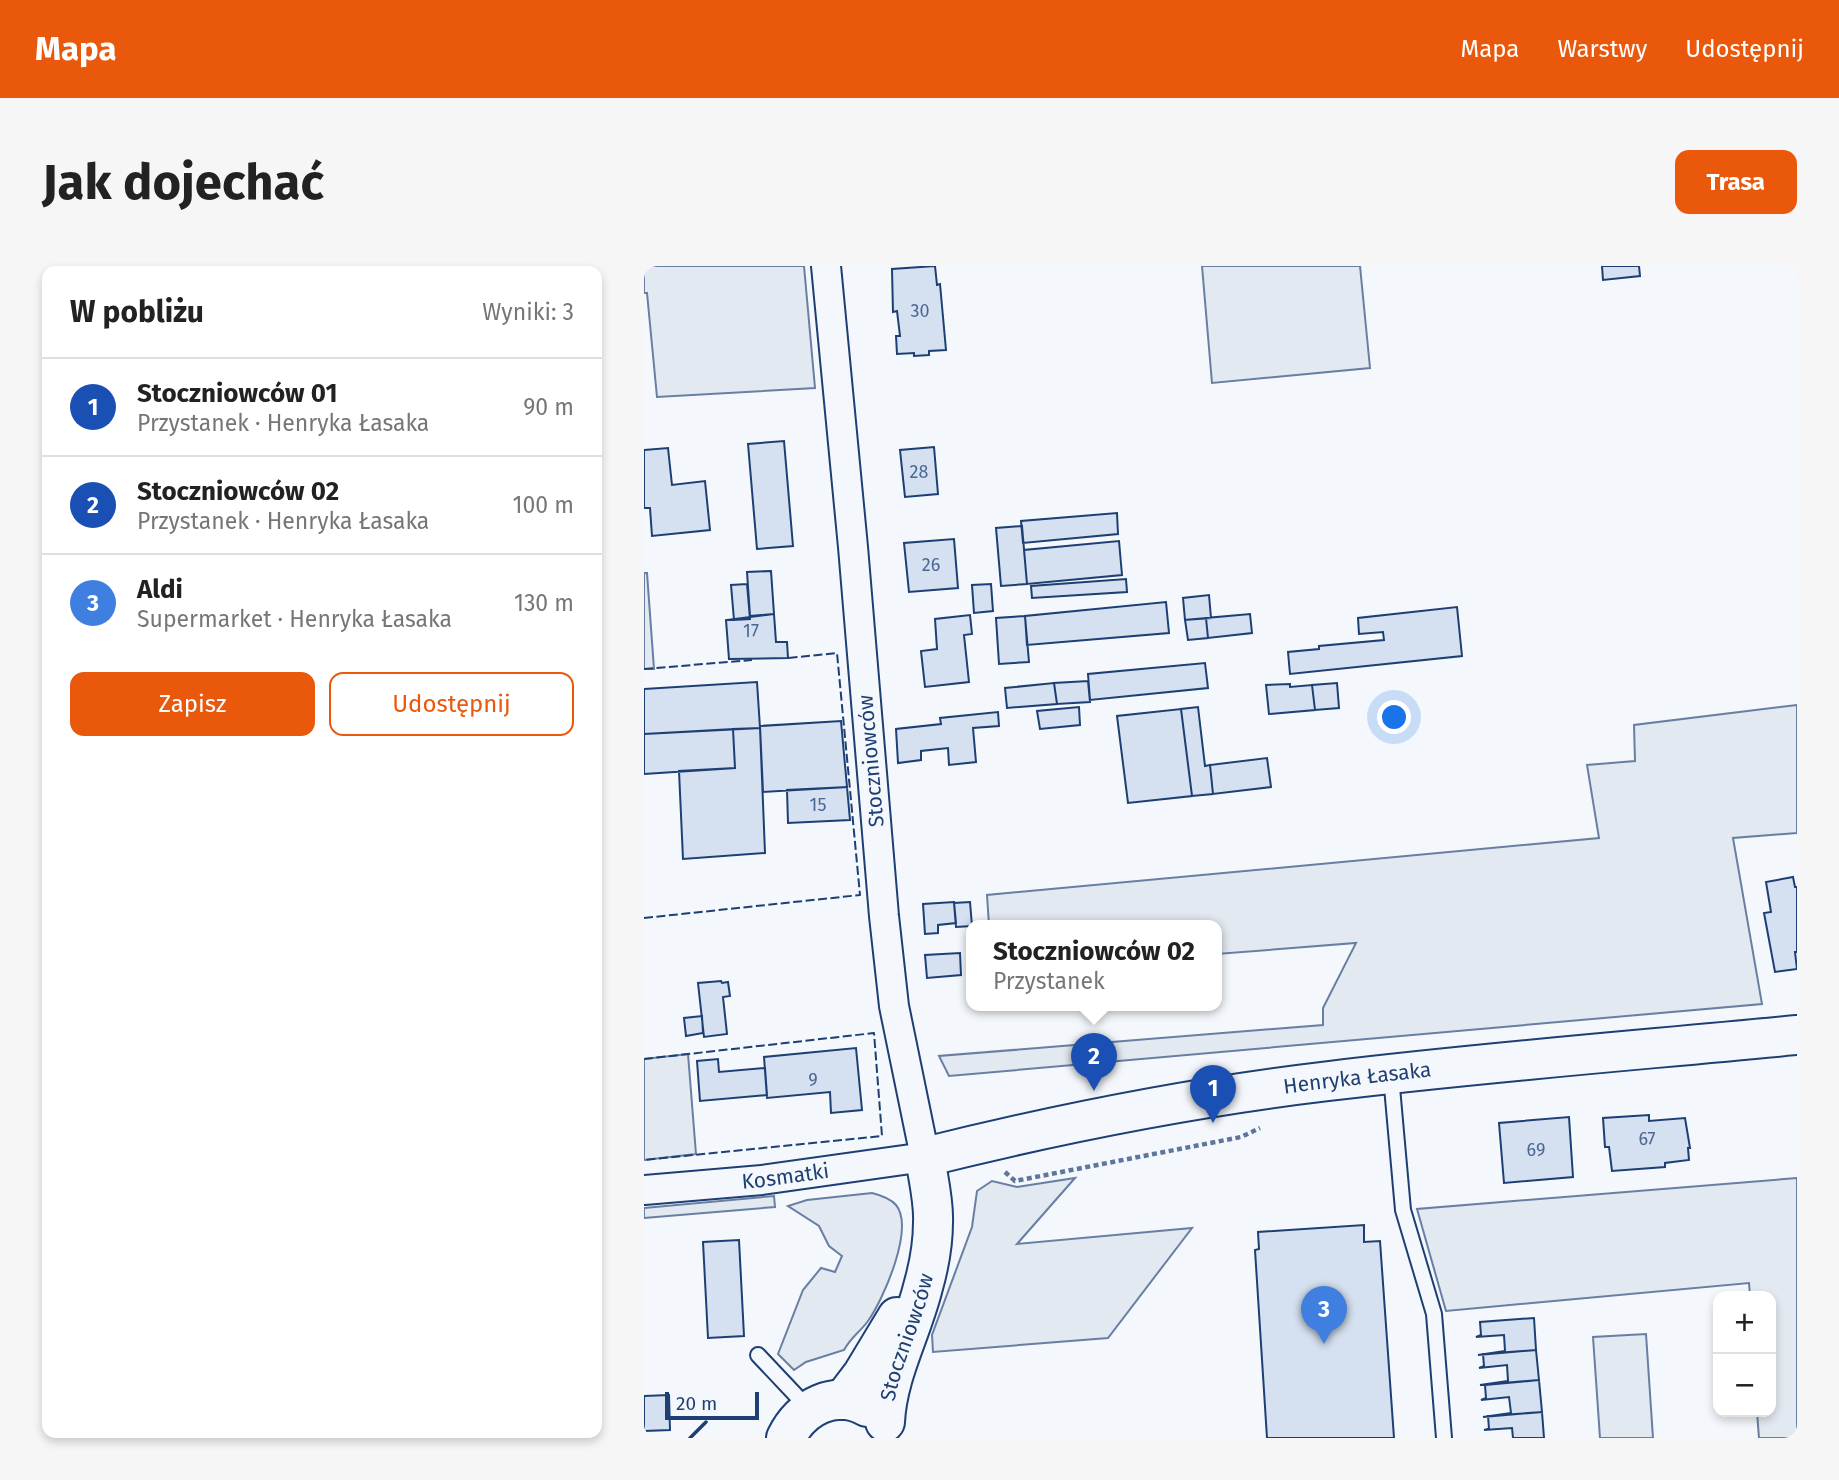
<!DOCTYPE html>
<html lang="pl">
<meta charset="utf-8">
<style>
:root{--surface:#fff;--page:#f6f6f6;--text:#222;--muted:#767676;--line:#e0e0e0;--accent:#ea580c}
body{margin:0;font-family:"Fira Sans",sans-serif;background:var(--page);color:var(--text)}
.controls{position:absolute;right:21px;bottom:21px;display:grid;overflow:hidden;border-radius:14px;box-shadow:0 4px 10px #0003}
.controls button{width:63px;height:63px;display:grid;place-items:center;padding:0;border:0;border-bottom:2px solid var(--line);background:var(--surface);color:var(--text);font:35px sans-serif}
.scale{position:absolute;left:21px;bottom:18px;width:94px;box-sizing:border-box;padding-left:7px;border:4px solid #1d3f73;border-top:0;font-size:19px;line-height:24px;white-space:nowrap;color:#1d3f73;-webkit-text-stroke:5px #f4f7fb;paint-order:stroke}
.you{position:absolute;left:751px;top:452px;width:24px;height:24px;margin:-18px;border:5px solid #fff;border-radius:50%;background:#1a73e8;box-shadow:0 0 0 10px #1a73e833}
.badge{display:grid;place-items:center;width:46px;height:46px;border-radius:50%;background:var(--accent);color:#fff;font-size:23px;font-weight:700}
.pin{position:absolute;translate:-50% -58px;filter:drop-shadow(0 2px 4px #0008)}
.pin::after{content:'';position:absolute;top:37px;width:24px;height:21px;background:inherit;clip-path:polygon(0 0,100% 0,50% 100%)}
.popup{position:absolute;left:322px;top:654px;width:256px;height:91px;box-sizing:border-box;display:grid;place-content:center;border-radius:14px;background:var(--surface);filter:drop-shadow(0 2px 5px #0005);font-size:23px;white-space:nowrap;color:var(--muted)}
.popup b{font-size:26px;color:var(--text)}
.popup::after{content:'';position:absolute;left:50%;top:100%;margin-left:-14px;border:14px solid transparent;border-top-color:var(--surface)}
.list{margin:0;padding:0;list-style:none}
h2{display:flex;justify-content:space-between;align-items:center;height:91px;margin:0;padding:0 28px;font-size:30px}
h2 small{font-size:23px;font-weight:400;color:var(--muted)}
.list li{display:grid;grid-template-columns:46px 1fr auto;gap:21px;align-items:center;box-sizing:border-box;height:98px;padding:0 28px;border-top:2px solid var(--line)}
.list b{display:block;font-size:26px;white-space:nowrap}
.list p{margin:0;font-size:23px;white-space:nowrap;color:var(--muted)}
.list em{font-size:23px;font-style:normal;color:var(--muted)}
.actions{display:flex;gap:14px;padding:21px 28px}
.actions a{flex:1;padding:16px 0;border:2px solid var(--accent);border-radius:14px;text-align:center;font-size:24px;color:var(--accent)}
.actions .main{background:var(--accent);color:#fff}
.map{position:relative;flex:none;width:1153px;height:1172px;overflow:hidden;border-radius:14px}
header{display:flex;align-items:center;gap:42px;box-sizing:border-box;height:98px;padding:0 35px;background:var(--accent);color:#fff}
header strong{font-size:33px}
nav{display:flex;gap:38px;margin-inline-start:auto;font-size:24px}
.intro{display:flex;align-items:center;justify-content:space-between;box-sizing:border-box;height:168px;padding:0 42px}
h1{margin:0;font-size:49px}
.button{padding:18px 32px;border-radius:14px;background:var(--accent);color:#fff;font-size:24px;font-weight:700}
main{display:flex;gap:42px;padding:0 42px}
aside{flex:1;background:var(--surface);border-radius:14px;box-shadow:0 4px 10px #0003}
.map>svg:first-child{display:block}
</style>
<header>
<strong>Mapa</strong>
<nav><a>Mapa</a><a>Warstwy</a><a>Udostępnij</a></nav>
</header>
<div class="intro"><h1>Jak dojechać</h1><a class="button">Trasa</a></div>
<main>
<aside>
<h2>W pobliżu<small>Wyniki: 3</small></h2>
<ul class="list">
<li><span class="badge" style="background:#1a4fb4">1</span><div><b>Stoczniowców 01</b><p>Przystanek · Henryka Łasaka</p></div><em>90 m</em></li>
<li><span class="badge" style="background:#1a4fb4">2</span><div><b>Stoczniowców 02</b><p>Przystanek · Henryka Łasaka</p></div><em>100 m</em></li>
<li><span class="badge" style="background:#3f7fe0">3</span><div><b>Aldi</b><p>Supermarket · Henryka Łasaka</p></div><em>130 m</em></li>
</ul>
<div class="actions"><a class="main">Zapisz</a><a>Udostępnij</a></div>
</aside>
<div class="map">
<svg width="1153" height="1172" viewBox="0 0 1153 1172">
<rect width="100%" height="100%" fill="#f4f7fb"/>
<!-- green -->
<path fill="#e3e9f0" stroke="#687fa3" stroke-width="2" d="M 0,0 L 160,0 L 171,122 L 13,131 L 3,27 L 0,27 Z
M 558,0 L 716,0 L 726,102 L 568,117 Z
M 0,307 L 3,307 L 10,403 L 0,403 Z
M 1153,439 L 1153,567 L 1089,572 L 1118,738 L 305,810 L 295,790 L 679,759 L 679,742 L 712,677 L 573,688 L 572,659 L 345,659 L 343,629 L 955,572 L 943,499 L 991,495 L 990,459 Z
M 44,788 L 52,888 L 0,894 L 0,793 Z
M 431,912 L 373,978 L 548,962 L 464,1072 L 289,1086 L 288,1069 L 328,961 L 333,925 L 348,915 L 373,921 Z
M 1153,912 L 1153,1172 L 1115,1172 L 1113,1146 L 1127,1146 L 1127,1030 L 1106,1030 L 1105,1017 L 802,1045 L 773,943 Z
M 228,927 C 236,929 246,932 252,939 C 271,962 239,1034 224,1055 C 216,1066 207,1071 200,1084 L 162,1096 L 150,1104 L 134,1088 L 159,1024 L 177,1002 L 191,1006 L 198,990 L 185,980 L 175,960 L 144,940 L 163,934 Z
M 130,930 L 131,941 L 0,952 L 0,942 Z
M 1002,1068 L 1009,1172 L 956,1172 L 949,1071 Z"/>
<!-- building -->
<path fill="#d5e0f0" stroke="#1d3f73" stroke-width="2" d="M 291,0 L 293,19 L 296,18 L 302,84 L 285,85 L 285,89 L 270,90 L 270,87 L 253,88 L 252,70 L 256,70 L 253,45 L 249,46 L 248,3 Z
M 958,0 L 995,0 L 996,10 L 959,14 Z
M 140,175 L 149,280 L 113,283 L 104,178 Z
M 290,181 L 294,228 L 261,231 L 256,184 Z
M 24,182 L 28,219 L 61,215 L 66,264 L 8,270 L 6,242 L 0,242 L 0,184 Z
M 473,247 L 474,268 L 379,277 L 377,255 Z
M 378,260 L 383,318 L 357,320 L 352,262 Z
M 310,273 L 314,322 L 265,326 L 260,277 Z
M 475,275 L 478,309 L 383,318 L 380,284 Z
M 127,305 L 130,348 L 106,350 L 103,306 Z
M 482,313 L 483,326 L 388,332 L 387,320 Z
M 103,318 L 106,353 L 90,354 L 87,319 Z
M 347,318 L 349,345 L 330,347 L 328,319 Z
M 565,329 L 567,352 L 541,354 L 539,332 Z
M 522,336 L 525,367 L 383,379 L 381,350 Z
M 813,341 L 818,390 L 646,408 L 644,386 L 675,383 L 675,380 L 740,374 L 739,366 L 715,368 L 714,352 Z
M 130,348 L 132,376 L 143,376 L 144,392 L 85,393 L 82,354 Z
M 606,348 L 608,367 L 564,372 L 562,352 Z
M 326,349 L 328,368 L 320,369 L 325,416 L 281,421 L 277,385 L 293,383 L 291,353 Z
M 381,350 L 385,396 L 355,398 L 352,352 Z
M 562,352 L 564,372 L 544,374 L 541,354 Z
M 561,397 L 564,422 L 446,434 L 444,408 Z
M 444,415 L 446,436 L 413,438 L 410,417 Z
M 113,416 L 116,462 L 0,468 L 0,423 Z
M 410,417 L 413,438 L 363,442 L 361,422 Z
M 693,417 L 695,442 L 671,444 L 668,419 Z
M 646,418 L 646,421 L 668,419 L 671,444 L 625,448 L 622,419 Z
M 435,441 L 436,459 L 396,463 L 393,445 Z
M 554,441 L 561,500 L 566,499 L 569,528 L 548,530 L 537,443 Z
M 537,443 L 548,530 L 484,537 L 473,450 Z
M 354,446 L 355,460 L 329,462 L 332,496 L 305,499 L 304,482 L 277,485 L 277,494 L 254,497 L 252,463 L 297,458 L 296,452 Z
M 197,455 L 203,521 L 119,526 L 116,460 Z
M 116,462 L 121,587 L 39,593 L 35,505 L 91,502 L 89,463 Z
M 89,463 L 91,502 L 0,508 L 0,468 Z
M 623,492 L 627,521 L 569,528 L 566,499 Z
M 203,521 L 206,554 L 144,557 L 143,524 Z
M 1149,611 L 1151,621 L 1153,621 L 1153,686 L 1151,686 L 1153,703 L 1131,706 L 1120,647 L 1127,646 L 1122,616 Z
M 310,636 L 312,657 L 294,659 L 294,667 L 281,668 L 279,638 Z
M 326,636 L 328,660 L 312,661 L 310,637 Z
M 316,687 L 317,709 L 283,712 L 281,689 Z
M 77,715 L 78,717 L 84,716 L 86,730 L 79,731 L 83,768 L 60,771 L 54,717 Z
M 58,750 L 59,767 L 42,770 L 40,752 Z
M 212,782 L 218,844 L 187,847 L 186,826 L 123,832 L 120,791 Z
M 74,793 L 75,806 L 121,802 L 123,829 L 56,835 L 53,795 Z
M 1005,849 L 1005,855 L 1041,852 L 1046,882 L 1044,882 L 1045,894 L 1021,897 L 1021,901 L 968,905 L 965,881 L 961,881 L 959,852 Z
M 925,851 L 929,911 L 860,917 L 855,857 Z
M 720,959 L 720,976 L 736,975 L 750,1172 L 623,1172 L 611,984 L 615,983 L 614,966 Z
M 95,974 L 100,1070 L 64,1072 L 59,976 Z
M 890,1052 L 892,1084 L 834,1089 L 861,1085 L 860,1069 L 832,1071 L 837,1069 L 836,1056 Z
M 892,1084 L 895,1114 L 836,1119 L 864,1115 L 863,1099 L 835,1102 L 840,1100 L 839,1088 Z
M 895,1114 L 898,1146 L 839,1151 L 867,1147 L 865,1131 L 837,1134 L 842,1132 L 841,1119 Z
M 25,1129 L 26,1164 L 0,1165 L 0,1130 Z
M 898,1146 L 900,1172 L 869,1172 L 868,1162 L 840,1164 L 845,1163 L 844,1150 Z"/>
<g fill="none" stroke-linecap="round" stroke-linejoin="round">
<!-- lane casing -->
<g stroke="#1d3f73" stroke-width="18">
<path id="lane" d="M 747,810 L 759,944 L 790,1048 L 800,1172
M 114,1089 L 164,1142"/>
</g>
<!-- street casing -->
<g stroke="#1d3f73" stroke-width="32">
<g id="street">
<path id="s1" d="M 0,924 L 118,914 L 281,891 L 250,740 L 240,650 L 209,281 L 182,0"/>
</g>
</g>
<!-- secondary casing -->
<g stroke="#1d3f73" stroke-width="42">
<g id="secondary">
<path d="M 199,1134 L 218,1109 L 253,1051"/>
<path id="s2" d="M 241,1156 C 243,1109 268,1066 279,1021 C 285,1000 289,977 289,956 C 290,935 284,912 281,891 C 413,858 549,831 685,815 C 841,796 997,784 1153,769"/>
<path d="M 142,1172 C 157,1141 191,1123 223,1141"/>
</g>
</g>
<!-- path -->
<path stroke="#5e769c" stroke-width="4.5" stroke-dasharray="5 3.5" stroke-linecap="butt" d="M 361,906 L 371,915 L 597,871 L 616,862"/>
<!-- lane -->
<use href="#lane" stroke="#f4f7fb" stroke-width="14"/>
<!-- street -->
<use href="#street" stroke="#f4f7fb" stroke-width="28"/>
<!-- secondary -->
<use href="#secondary" stroke="#f4f7fb" stroke-width="38"/>
<!-- fence -->
<path stroke="#1d3f73" stroke-width="2" stroke-dasharray="9 3.5" stroke-linecap="butt" d="M 0,403 L 108,394
M 0,652 L 216,629 L 193,387 L 144,392
M 0,793 L 230,767 L 238,870 L 0,894"/>
<!-- wall -->
<path stroke="#1d3f73" stroke-width="3.5" d="M 46,1172 L 62,1156"/>
</g>
<g text-anchor="middle" dominant-baseline="central" stroke-width="5" stroke-linejoin="round" paint-order="stroke">
<!-- number labels -->
<g font-size="18" fill="#4b6792">
<text x="276" y="45">30</text>
<text x="275" y="206">28</text>
<text x="287" y="299">26</text>
<text x="107" y="365">17</text>
<text x="174" y="539">15</text>
<text x="169" y="814">9</text>
<text x="1003" y="873">67</text>
<text x="892" y="884">69</text>
</g>
<!-- street labels -->
<g font-size="21" fill="#1d3f73" stroke="#f4f7fb">
<text transform="translate(227 495) rotate(-95)">Stoczniowców</text>
<text stroke="none"><textPath href="#s2" startOffset="712">Henryka Łasaka</textPath></text>
<text stroke="none"><textPath href="#s1" startOffset="142">Kosmatki</textPath></text>
<text stroke="none"><textPath href="#s2" startOffset="88">Stoczniowców</textPath></text>
</g>
</g>
</svg>
<div class="controls">
<button>+</button>
<button>−</button>
</div>
<div class="scale">20 m</div>
<div class="you"></div>
<div class="pin badge" style="left:569px;top:857px;background:#1a4fb4">1</div>
<div class="pin badge" style="left:450px;top:825px;background:#1a4fb4">2</div>
<div class="popup"><b>Stoczniowców 02</b>Przystanek</div>
<div class="pin badge" style="left:680px;top:1078px;background:#3f7fe0">3</div>
</div>
</main>
